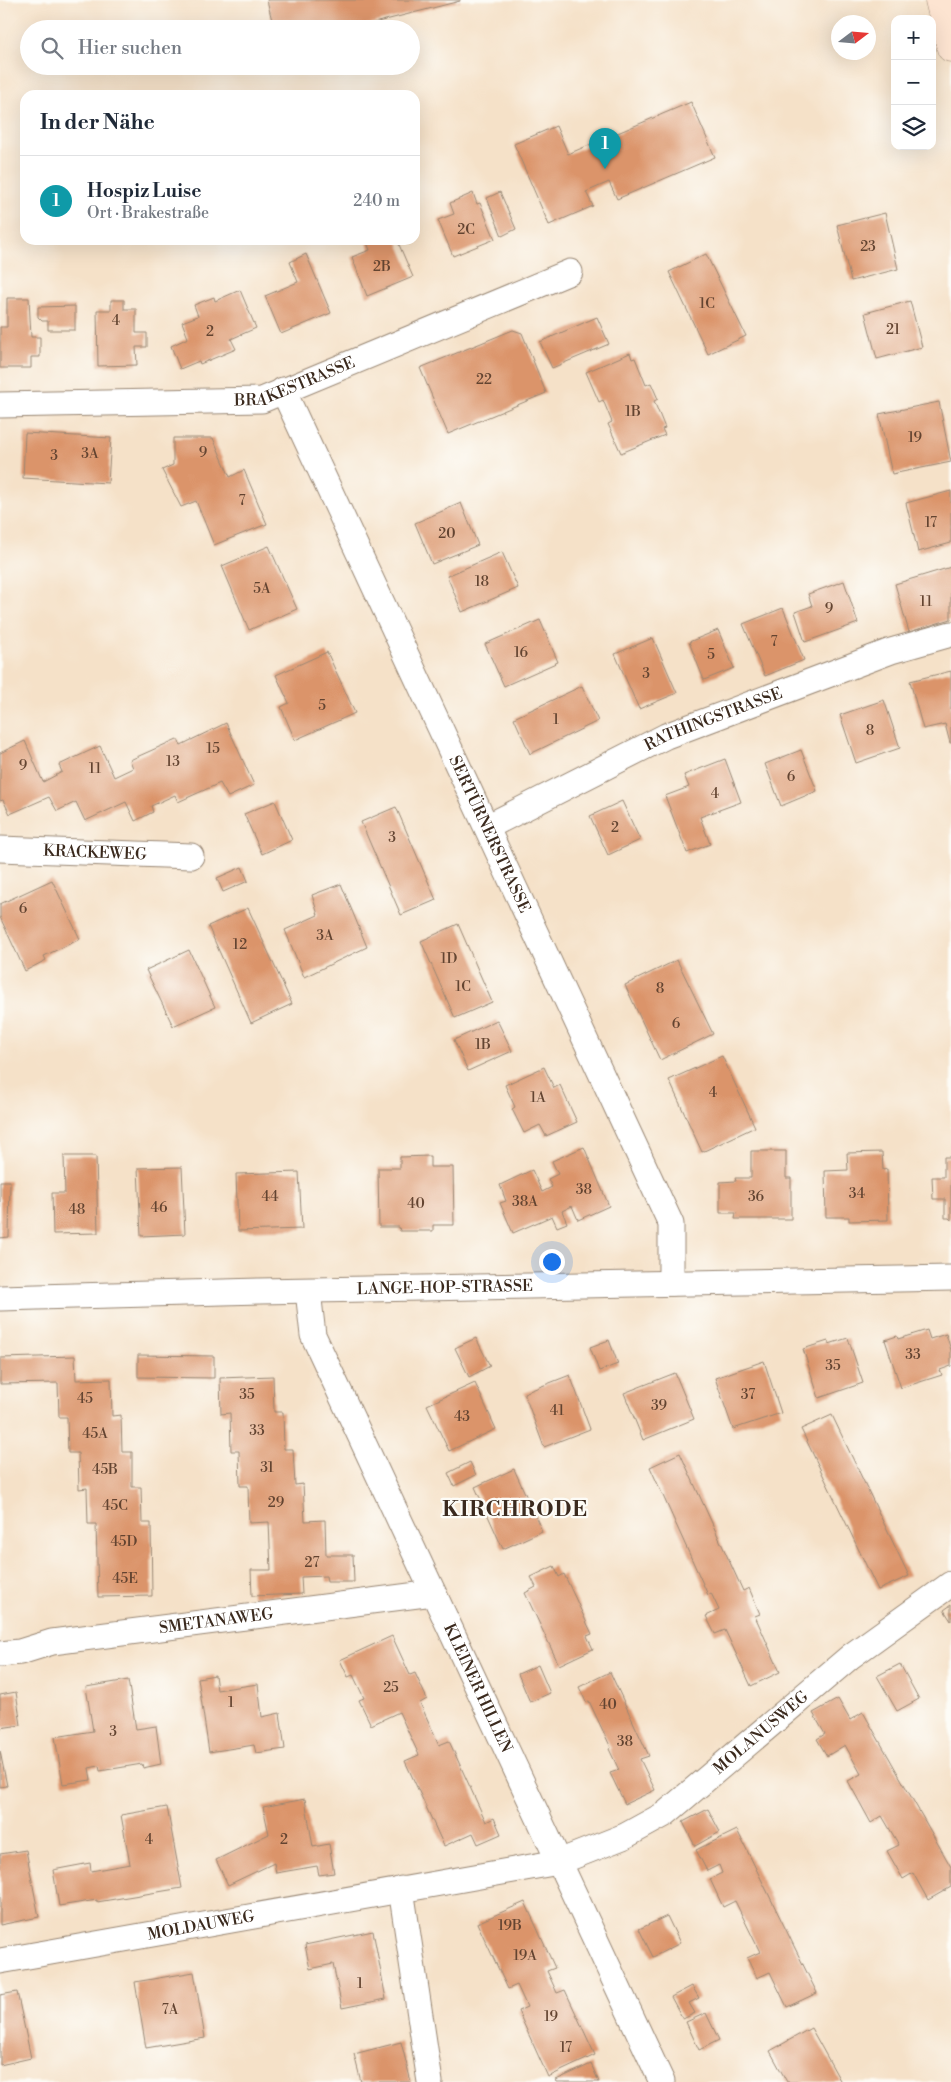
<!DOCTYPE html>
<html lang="de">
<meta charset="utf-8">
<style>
:root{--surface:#fff;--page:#f6f6f7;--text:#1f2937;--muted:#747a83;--line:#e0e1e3;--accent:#db2777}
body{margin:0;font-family:"Libre Bodoni",serif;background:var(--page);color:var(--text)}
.controls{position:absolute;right:15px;top:15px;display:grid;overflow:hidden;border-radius:10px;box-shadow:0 5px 20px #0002}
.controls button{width:45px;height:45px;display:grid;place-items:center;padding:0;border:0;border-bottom:1px solid var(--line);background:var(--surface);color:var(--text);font:25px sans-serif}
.compass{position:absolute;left:831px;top:15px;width:45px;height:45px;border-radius:50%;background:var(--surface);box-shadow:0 5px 20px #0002;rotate:74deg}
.you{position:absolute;left:551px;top:1261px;width:18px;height:18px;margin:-12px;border:4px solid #fff;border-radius:50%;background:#1a73e8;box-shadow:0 0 0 8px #1a73e833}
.badge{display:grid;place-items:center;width:32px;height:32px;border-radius:50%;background:var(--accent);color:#fff;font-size:16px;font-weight:700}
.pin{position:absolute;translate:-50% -41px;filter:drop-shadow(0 1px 2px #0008)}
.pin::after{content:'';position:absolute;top:26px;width:18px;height:15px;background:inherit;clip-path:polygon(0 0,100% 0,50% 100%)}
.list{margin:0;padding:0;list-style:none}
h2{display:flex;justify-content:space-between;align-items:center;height:65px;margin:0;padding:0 20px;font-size:21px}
h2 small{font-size:16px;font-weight:400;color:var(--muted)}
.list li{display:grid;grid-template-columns:32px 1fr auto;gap:15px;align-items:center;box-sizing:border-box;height:90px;padding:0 20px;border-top:1px solid var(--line)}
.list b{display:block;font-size:19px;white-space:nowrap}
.list p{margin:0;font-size:16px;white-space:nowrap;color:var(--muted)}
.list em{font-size:16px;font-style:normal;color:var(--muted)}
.icon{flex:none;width:28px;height:28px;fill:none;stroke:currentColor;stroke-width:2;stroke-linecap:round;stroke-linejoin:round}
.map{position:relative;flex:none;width:951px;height:2082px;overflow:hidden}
.search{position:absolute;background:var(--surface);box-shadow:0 5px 20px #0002;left:20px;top:20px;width:400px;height:55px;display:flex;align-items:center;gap:12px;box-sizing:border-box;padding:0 18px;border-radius:28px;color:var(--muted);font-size:19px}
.panel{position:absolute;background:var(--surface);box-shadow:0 5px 20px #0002;left:20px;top:90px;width:400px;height:155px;border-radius:15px}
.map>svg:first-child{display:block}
</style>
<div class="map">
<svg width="951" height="2082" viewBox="0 0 951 2082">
<rect width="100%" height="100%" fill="#fdfcf7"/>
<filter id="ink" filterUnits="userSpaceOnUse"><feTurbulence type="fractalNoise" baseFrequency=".02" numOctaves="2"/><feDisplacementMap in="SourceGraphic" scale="10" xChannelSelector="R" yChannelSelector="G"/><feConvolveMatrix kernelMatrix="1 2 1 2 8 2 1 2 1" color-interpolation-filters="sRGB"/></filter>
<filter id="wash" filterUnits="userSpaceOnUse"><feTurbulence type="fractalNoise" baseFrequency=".0096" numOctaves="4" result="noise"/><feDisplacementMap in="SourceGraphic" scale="20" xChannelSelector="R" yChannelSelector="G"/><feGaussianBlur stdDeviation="1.12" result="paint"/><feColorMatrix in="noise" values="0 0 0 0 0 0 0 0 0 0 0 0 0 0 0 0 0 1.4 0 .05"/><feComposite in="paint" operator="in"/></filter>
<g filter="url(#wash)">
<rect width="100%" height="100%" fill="#f5e1c8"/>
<g id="blocks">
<!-- building -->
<path fill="#db946a" d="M 267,0 L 460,0 L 460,1 L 350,29 L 274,29 Z
M 691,102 L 715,157 L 617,199 L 609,182 L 586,192 L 593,206 L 549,225 L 514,144 L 556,126 L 568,154 Z
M 500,192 L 516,229 L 502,236 L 487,198 Z
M 473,193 L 477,204 L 480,203 L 495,239 L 453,256 L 438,220 L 454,214 L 450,203 Z
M 885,213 L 898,269 L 851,281 L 837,225 Z
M 366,240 L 397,240 L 413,277 L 367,296 L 352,257 L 370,250 Z
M 306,254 L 331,313 L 281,334 L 265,296 L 298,282 L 290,262 Z
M 706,254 L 746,336 L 708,354 L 669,272 Z
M 240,290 L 256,328 L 231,339 L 236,349 L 200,364 L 199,361 L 180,369 L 171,346 L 188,338 L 182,322 L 198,316 L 194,305 L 214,297 L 215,301 Z
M 7,298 L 29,298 L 31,337 L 40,337 L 40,357 L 31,357 L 31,368 L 0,368 L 0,327 L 7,327 Z
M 111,300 L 124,300 L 124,309 L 136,309 L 136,333 L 147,333 L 147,347 L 136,347 L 137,365 L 98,366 L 97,310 L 111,310 Z
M 910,301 L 922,347 L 877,359 L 865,313 Z
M 75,306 L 75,330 L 48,330 L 48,321 L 42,321 L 38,317 L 38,307 Z
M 597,317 L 609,344 L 552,368 L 540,342 Z
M 513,330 L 522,333 L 546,393 L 448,434 L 420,368 Z
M 630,353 L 632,359 L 635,358 L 646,385 L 651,383 L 658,399 L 654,401 L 665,428 L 662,429 L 665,435 L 621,453 L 608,424 L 612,422 L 603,400 L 599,402 L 586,372 Z
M 939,402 L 951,462 L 892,474 L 879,414 Z
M 25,433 L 111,438 L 108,483 L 23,478 Z
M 173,438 L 213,438 L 230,477 L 244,470 L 267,524 L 214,545 L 196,501 L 181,507 L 162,470 L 173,465 Z
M 951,491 L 951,543 L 918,552 L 906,503 Z
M 461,503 L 478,545 L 432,564 L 415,523 Z
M 269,546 L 297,609 L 249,630 L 222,566 Z
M 502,552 L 518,588 L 462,612 L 447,576 Z
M 951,567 L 951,619 L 909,632 L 895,584 Z
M 844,581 L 858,623 L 805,642 L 795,612 L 812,606 L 808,594 Z
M 783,608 L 804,660 L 765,676 L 743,624 Z
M 540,620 L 558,662 L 504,686 L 485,644 Z
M 718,630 L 734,668 L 704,680 L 689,642 Z
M 653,638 L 677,693 L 639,709 L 615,654 Z
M 327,652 L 355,713 L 295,740 L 281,707 L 289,703 L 276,675 Z
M 951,671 L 951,743 L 950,743 L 945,724 L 923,729 L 910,681 Z
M 582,686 L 598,721 L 530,754 L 514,718 Z
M 884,700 L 900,748 L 856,763 L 840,715 Z
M 226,723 L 254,785 L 228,797 L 220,783 L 178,802 L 175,795 L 151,806 L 153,812 L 135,821 L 126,802 L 85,821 L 76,802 L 57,811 L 49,797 L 10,814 L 3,800 L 0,801 L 0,753 L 25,741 L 43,782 L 62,772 L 59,765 L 100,746 L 114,777 L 133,768 L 130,760 L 177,739 L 181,745 Z
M 801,750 L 817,791 L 781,806 L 765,764 Z
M 725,759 L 741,802 L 700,817 L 710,844 L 687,853 L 665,796 L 689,787 L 684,775 Z
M 275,801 L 292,840 L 262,854 L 244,814 Z
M 622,801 L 640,840 L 608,855 L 590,816 Z
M 396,807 L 436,900 L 401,915 L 361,822 Z
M 242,867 L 248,881 L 223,892 L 217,878 Z
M 52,880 L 80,939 L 44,956 L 46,960 L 25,971 L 0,917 L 0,904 Z
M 341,884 L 367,947 L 304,977 L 285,930 L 318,915 L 312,895 Z
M 248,908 L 292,1004 L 251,1023 L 208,926 Z
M 458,924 L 492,1002 L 455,1018 L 421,941 Z
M 189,950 L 215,1007 L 173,1026 L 146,970 Z
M 677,960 L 713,1034 L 660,1060 L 625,985 Z
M 497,1020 L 512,1051 L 468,1071 L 454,1040 Z
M 722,1056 L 755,1127 L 702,1152 L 669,1080 Z
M 544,1067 L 554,1088 L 560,1085 L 577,1122 L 546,1136 L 540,1125 L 524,1133 L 512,1109 L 515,1107 L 505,1085 Z
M 584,1147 L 609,1206 L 578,1220 L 572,1206 L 562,1211 L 567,1223 L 557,1227 L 552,1216 L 513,1233 L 500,1203 L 506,1201 L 500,1185 L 532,1170 L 542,1192 L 552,1187 L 548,1179 L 558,1174 L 552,1161 Z
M 751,1151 L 786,1151 L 786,1178 L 791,1178 L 791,1219 L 735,1219 L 736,1213 L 720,1213 L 720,1182 L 736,1181 L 735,1178 L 751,1178 Z
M 882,1152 L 883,1170 L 887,1169 L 888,1220 L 849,1221 L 849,1217 L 826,1217 L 825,1171 L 848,1170 L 847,1153 Z
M 64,1156 L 96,1156 L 98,1233 L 53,1234 L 52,1193 L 65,1193 Z
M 430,1156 L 430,1167 L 453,1167 L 454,1225 L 433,1225 L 433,1231 L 400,1231 L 399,1227 L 379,1227 L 378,1168 L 400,1168 L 400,1157 Z
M 944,1157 L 951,1157 L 951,1220 L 949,1218 L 945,1218 L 945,1199 L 933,1199 L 932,1177 L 944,1177 Z
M 182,1167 L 185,1234 L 141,1236 L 138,1168 Z
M 299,1172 L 302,1229 L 238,1231 L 236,1174 Z
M 0,1181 L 10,1181 L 9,1237 L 0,1238 Z
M 927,1330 L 930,1339 L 946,1334 L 951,1350 L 951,1366 L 940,1370 L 942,1375 L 901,1388 L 885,1340 L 897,1336 L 898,1339 Z
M 476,1338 L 490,1366 L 469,1377 L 455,1348 Z
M 848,1338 L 863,1383 L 819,1398 L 803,1349 L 828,1341 L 829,1344 Z
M 609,1340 L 618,1364 L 599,1371 L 590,1347 Z
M 138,1355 L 214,1356 L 214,1378 L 138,1377 Z
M 75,1356 L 76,1380 L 111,1379 L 112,1416 L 121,1415 L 122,1452 L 132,1452 L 132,1487 L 141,1487 L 142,1523 L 151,1523 L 152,1596 L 98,1597 L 96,1524 L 88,1524 L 87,1488 L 79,1489 L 78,1453 L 68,1453 L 67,1417 L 59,1417 L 58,1383 L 0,1384 L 0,1358 Z
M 764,1361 L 781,1413 L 733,1429 L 715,1378 Z
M 675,1373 L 694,1419 L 643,1440 L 624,1393 Z
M 570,1375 L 590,1429 L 544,1447 L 524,1393 Z
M 273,1376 L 274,1412 L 283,1412 L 284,1449 L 293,1449 L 295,1485 L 303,1484 L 305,1521 L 325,1520 L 326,1555 L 353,1555 L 354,1582 L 327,1582 L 326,1576 L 301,1577 L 302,1594 L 252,1596 L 251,1570 L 271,1570 L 269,1522 L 249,1523 L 248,1486 L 240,1486 L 239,1451 L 231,1451 L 230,1413 L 221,1414 L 220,1378 Z
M 475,1383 L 496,1429 L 449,1451 L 427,1405 Z
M 832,1415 L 909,1576 L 878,1590 L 801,1429 Z
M 680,1453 L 743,1591 L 749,1588 L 760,1614 L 755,1616 L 780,1672 L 751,1686 L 725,1630 L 715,1634 L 706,1616 L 719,1610 L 711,1593 L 708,1595 L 650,1467 Z
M 470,1462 L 476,1475 L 454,1486 L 448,1473 Z
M 514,1469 L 542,1531 L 503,1549 L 475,1487 Z
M 554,1566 L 559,1577 L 564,1574 L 592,1634 L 587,1636 L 593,1649 L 559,1665 L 525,1593 L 536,1587 L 531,1577 Z
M 951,1605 L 951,1621 L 944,1610 Z
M 392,1636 L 410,1675 L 415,1673 L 427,1699 L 420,1703 L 439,1745 L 449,1741 L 486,1822 L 494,1818 L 501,1834 L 478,1844 L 473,1833 L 444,1846 L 405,1761 L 419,1755 L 399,1712 L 371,1725 L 359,1700 L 364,1698 L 353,1675 L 348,1677 L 340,1660 Z
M 900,1664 L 919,1699 L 897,1711 L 877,1676 Z
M 538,1665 L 550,1693 L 530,1702 L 518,1674 Z
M 610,1672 L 649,1756 L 640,1759 L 655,1790 L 625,1804 L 610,1773 L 619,1770 L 609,1749 L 611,1748 L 589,1701 L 586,1702 L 579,1687 Z
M 215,1675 L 217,1690 L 258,1684 L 262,1717 L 280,1713 L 285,1749 L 256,1753 L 254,1745 L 209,1752 L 198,1678 Z
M 128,1680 L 136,1729 L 156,1726 L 161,1764 L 143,1768 L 142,1764 L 100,1771 L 99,1766 L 89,1768 L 91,1780 L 63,1784 L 55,1737 L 93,1731 L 86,1687 Z
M 16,1692 L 21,1725 L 0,1728 L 0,1695 Z
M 838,1699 L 850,1720 L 863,1712 L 951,1867 L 951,1887 L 928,1900 L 913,1873 L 903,1879 L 887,1851 L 899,1845 L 882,1816 L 871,1823 L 848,1781 L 861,1774 L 845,1745 L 827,1756 L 817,1739 L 825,1734 L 813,1713 Z
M 0,1751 L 7,1786 L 0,1787 Z
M 305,1799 L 313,1847 L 329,1844 L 334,1873 L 319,1875 L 317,1866 L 276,1873 L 274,1863 L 228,1885 L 216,1860 L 269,1834 L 263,1807 Z
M 167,1807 L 182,1888 L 97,1902 L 97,1900 L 59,1906 L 53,1870 L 90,1863 L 91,1871 L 130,1864 L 121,1815 Z
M 708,1809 L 720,1832 L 695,1846 L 683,1822 Z
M 737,1830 L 817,1993 L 787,2007 L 770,1972 L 757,1978 L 747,1958 L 760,1952 L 735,1901 L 723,1907 L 710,1879 L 722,1873 L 719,1865 L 707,1871 L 696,1850 Z
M 26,1850 L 39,1917 L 0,1925 L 0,1854 Z
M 525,1902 L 555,1968 L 547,1971 L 557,1993 L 565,1990 L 595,2055 L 548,2077 L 518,2011 L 527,2007 L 517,1985 L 508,1989 L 477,1923 Z
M 667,1916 L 680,1943 L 653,1957 L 639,1929 Z
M 373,1931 L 386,1999 L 342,2008 L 333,1964 L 310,1969 L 305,1945 Z
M 194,1972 L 205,2038 L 146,2048 L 135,1982 Z
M 692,1986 L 699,1998 L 689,2003 L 695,2013 L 683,2019 L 671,1997 Z
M 17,1992 L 31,2058 L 0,2065 L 0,1995 Z
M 706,2013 L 719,2040 L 699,2050 L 686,2022 Z
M 811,2028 L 841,2082 L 787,2082 L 770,2051 Z
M 401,2042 L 411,2082 L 361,2082 L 354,2054 Z
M 591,2064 L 599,2082 L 557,2082 L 556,2080 Z"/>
</g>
</g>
<g filter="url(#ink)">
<use href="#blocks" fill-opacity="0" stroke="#988673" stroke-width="1"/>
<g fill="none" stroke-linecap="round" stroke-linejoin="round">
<!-- street casing -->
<g stroke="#988673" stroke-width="27">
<g id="street">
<path id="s1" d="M 283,390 L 671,1224 L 671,1283"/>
<path id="s2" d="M 0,405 L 262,400 L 570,272"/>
<path id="s3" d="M 487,827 L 666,736 L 891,651 L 951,634"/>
<path id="s4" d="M 0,849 L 191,856"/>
<path id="s5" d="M 308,1291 L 313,1335 L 662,2082"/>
<path id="s6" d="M 0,1298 L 260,1291 L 951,1278"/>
<path id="s7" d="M 0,1654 L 20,1652 L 52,1642 L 433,1593"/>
<path d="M 401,1889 L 430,2082"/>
<path id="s8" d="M 0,1961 L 559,1862 L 625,1836 L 665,1814 L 851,1656 L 951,1584"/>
</g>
</g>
<!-- secondary casing -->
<g stroke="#988673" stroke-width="29">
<path id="secondary" d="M 939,0 L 951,48"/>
</g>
<!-- street -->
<use href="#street" stroke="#fff" stroke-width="25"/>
<!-- secondary -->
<use href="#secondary" stroke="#fde4d1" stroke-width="28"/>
</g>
</g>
<g text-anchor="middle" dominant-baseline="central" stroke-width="4.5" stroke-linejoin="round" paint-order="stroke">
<!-- number labels -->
<g font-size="14" fill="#634431">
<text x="466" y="230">2C</text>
<text x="868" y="247">23</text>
<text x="382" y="267">2B</text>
<text x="707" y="304">1C</text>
<text x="116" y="321">4</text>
<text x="893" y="330">21</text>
<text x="210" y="332">2</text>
<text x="484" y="380">22</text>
<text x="633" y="412">1B</text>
<text x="915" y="438">19</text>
<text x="203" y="453">9</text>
<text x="90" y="454">3A</text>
<text x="54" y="456">3</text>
<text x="242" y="501">7</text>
<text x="931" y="523">17</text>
<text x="447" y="534">20</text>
<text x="482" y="582">18</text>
<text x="262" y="589">5A</text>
<text x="926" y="602">11</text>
<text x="829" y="609">9</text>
<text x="774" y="642">7</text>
<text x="521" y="653">16</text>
<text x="711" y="655">5</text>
<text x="646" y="674">3</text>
<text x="322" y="706">5</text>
<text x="556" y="720">1</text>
<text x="870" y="731">8</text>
<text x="213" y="749">15</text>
<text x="173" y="762">13</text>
<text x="23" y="766">9</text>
<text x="95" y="769">11</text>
<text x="791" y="777">6</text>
<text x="715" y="794">4</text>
<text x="615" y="828">2</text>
<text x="392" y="838">3</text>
<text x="23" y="909">6</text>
<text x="325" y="936">3A</text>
<text x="240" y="945">12</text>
<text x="449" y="959">1D</text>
<text x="463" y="987">1C</text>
<text x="660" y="989">8</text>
<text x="676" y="1024">6</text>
<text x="483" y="1045">1B</text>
<text x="713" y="1093">4</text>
<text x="538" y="1098">1A</text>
<text x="584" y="1190">38</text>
<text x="857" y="1194">34</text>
<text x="270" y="1197">44</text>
<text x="756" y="1197">36</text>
<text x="525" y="1202">38A</text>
<text x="416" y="1204">40</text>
<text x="159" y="1208">46</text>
<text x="77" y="1210">48</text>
<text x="913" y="1355">33</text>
<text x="833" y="1366">35</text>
<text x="247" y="1395">35</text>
<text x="748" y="1395">37</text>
<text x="85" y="1399">45</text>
<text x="659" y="1406">39</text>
<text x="557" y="1411">41</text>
<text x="462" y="1417">43</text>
<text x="257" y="1431">33</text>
<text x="95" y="1434">45A</text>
<text x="267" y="1468">31</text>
<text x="105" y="1470">45B</text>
<text x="276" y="1503">29</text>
<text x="115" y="1506">45C</text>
<text x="124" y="1542">45D</text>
<text x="312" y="1563">27</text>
<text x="125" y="1579">45E</text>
<text x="391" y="1688">25</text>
<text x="231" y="1703">1</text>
<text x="608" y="1705">40</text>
<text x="113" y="1732">3</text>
<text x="625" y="1742">38</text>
<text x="149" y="1840">4</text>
<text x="284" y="1840">2</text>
<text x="510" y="1926">19B</text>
<text x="525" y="1956">19A</text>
<text x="360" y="1984">1</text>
<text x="170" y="2010">7A</text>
<text x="551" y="2017">19</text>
<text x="566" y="2048">17</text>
</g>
<!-- street labels -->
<g font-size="16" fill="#3b2a1e" stroke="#fdfcf7">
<text stroke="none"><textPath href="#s2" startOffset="298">BRAKESTRASSE</textPath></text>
<text stroke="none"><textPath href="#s3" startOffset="251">RATHINGSTRASSE</textPath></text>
<text stroke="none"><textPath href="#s1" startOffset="490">SERTÜRNERSTRASSE</textPath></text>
<text stroke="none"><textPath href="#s4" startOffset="95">KRACKEWEG</textPath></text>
<text stroke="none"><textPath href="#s6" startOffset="445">LANGE-HOP-STRASSE</textPath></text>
<text stroke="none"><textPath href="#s7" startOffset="219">SMETANAWEG</textPath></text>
<text stroke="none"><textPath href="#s5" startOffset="434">KLEINER HILLEN</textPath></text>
<text stroke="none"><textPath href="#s8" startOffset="810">MOLANUSWEG</textPath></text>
<text stroke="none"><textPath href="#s8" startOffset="204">MOLDAUWEG</textPath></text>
</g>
<!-- district labels -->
<g font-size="21" font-weight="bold" letter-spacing="1" fill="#3b2a1e" stroke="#fdfcf7">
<text x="515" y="1510">KIRCHRODE</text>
</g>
</g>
</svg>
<div class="controls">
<button>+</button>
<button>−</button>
<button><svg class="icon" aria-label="layers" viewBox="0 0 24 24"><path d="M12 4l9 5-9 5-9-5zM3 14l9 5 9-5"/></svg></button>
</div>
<svg class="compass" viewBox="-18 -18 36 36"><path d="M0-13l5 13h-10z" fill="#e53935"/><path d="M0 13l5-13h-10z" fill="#747a83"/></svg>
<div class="you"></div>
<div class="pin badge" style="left:605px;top:169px;background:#0f9aa8">1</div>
<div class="search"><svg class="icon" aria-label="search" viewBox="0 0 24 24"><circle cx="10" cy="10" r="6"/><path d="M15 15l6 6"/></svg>Hier suchen</div>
<section class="panel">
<h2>In der Nähe<small></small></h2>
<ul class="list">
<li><span class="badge" style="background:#0f9aa8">1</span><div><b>Hospiz Luise</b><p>Ort · Brakestraße</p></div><em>240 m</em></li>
</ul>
</section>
</div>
